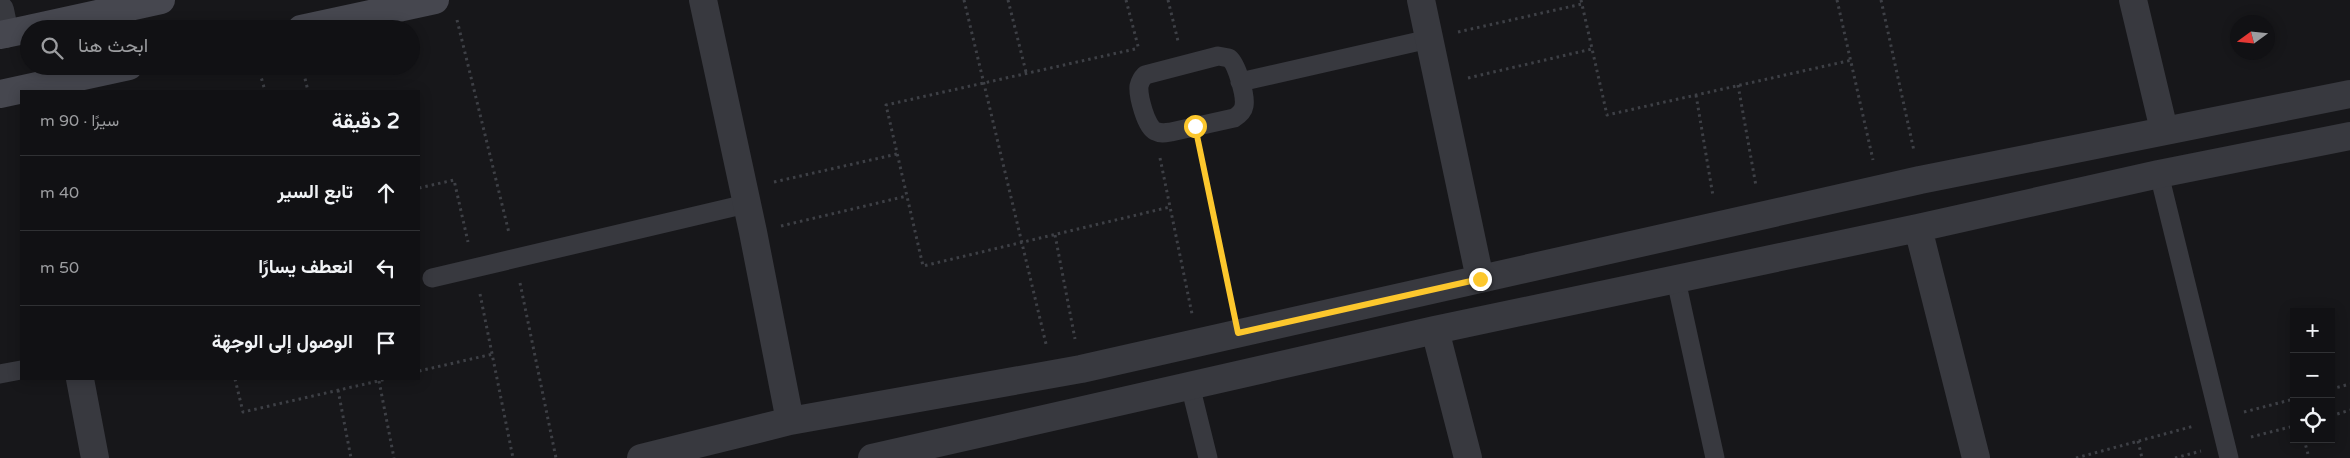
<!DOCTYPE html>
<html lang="ar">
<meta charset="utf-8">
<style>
:root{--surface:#111114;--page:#1e1f22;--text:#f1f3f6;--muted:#9c9da0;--line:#303134}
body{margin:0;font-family:"Varela Round",Vazirmatn,sans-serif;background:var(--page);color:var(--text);direction:rtl}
.controls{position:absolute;right:15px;bottom:15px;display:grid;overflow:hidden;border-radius:0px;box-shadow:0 2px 12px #0003}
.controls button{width:45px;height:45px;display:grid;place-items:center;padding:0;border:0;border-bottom:1px solid var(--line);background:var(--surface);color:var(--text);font:25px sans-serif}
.compass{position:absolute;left:2230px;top:15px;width:45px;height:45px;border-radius:50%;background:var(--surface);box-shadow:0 2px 12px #0003;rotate:255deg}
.stop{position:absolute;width:15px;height:15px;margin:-11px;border:4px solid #fcc72d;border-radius:50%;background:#fff}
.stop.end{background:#fcc72d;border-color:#fff;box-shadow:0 1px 5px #0008}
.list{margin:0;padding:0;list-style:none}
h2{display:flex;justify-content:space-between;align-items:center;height:65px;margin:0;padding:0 20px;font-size:21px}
h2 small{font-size:16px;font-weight:400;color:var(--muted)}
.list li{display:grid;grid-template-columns:32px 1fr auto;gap:15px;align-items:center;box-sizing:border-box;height:75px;padding:0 20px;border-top:1px solid var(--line)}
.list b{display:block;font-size:19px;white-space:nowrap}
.list em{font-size:16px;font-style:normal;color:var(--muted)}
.icon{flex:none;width:28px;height:28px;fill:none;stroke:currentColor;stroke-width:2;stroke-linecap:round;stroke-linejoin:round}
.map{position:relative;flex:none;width:2350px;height:458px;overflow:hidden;direction:ltr}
.search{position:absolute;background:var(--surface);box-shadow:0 2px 12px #0003;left:20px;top:20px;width:400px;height:55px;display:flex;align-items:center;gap:12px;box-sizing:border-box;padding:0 18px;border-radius:28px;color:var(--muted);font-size:19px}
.panel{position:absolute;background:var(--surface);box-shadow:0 2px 12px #0003;left:20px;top:90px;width:400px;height:290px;border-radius:0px;direction:rtl}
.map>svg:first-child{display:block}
</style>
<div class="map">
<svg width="2350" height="458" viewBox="0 0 2350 458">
<rect width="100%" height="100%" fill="#17171a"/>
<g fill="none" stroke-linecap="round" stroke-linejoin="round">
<!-- path -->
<path stroke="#3e4046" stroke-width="3" stroke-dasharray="2.5 4" stroke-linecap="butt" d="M 964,0 L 1046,344
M 1008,0 L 1026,72
M 1126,0 L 1139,50
M 1168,0 L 1178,41
M 1581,0 L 1607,115 L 1852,60
M 1837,0 L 1873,160
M 1881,0 L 1914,151
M 457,20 L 509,233
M 1458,32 L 1582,4
M 1135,49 L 886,105 L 923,266 L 1170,207
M 258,66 L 265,91
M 302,66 L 308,91
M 1468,78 L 1592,49
M 1738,85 L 1756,186
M 1696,95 L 1713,196
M 1201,151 L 1233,304
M 1160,158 L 1192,314
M 774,182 L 897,154
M 419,188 L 454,180 L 468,242
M 781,226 L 907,196
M 1055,235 L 1075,339
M 520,283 L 556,458
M 480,294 L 513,458
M 419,371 L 493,354
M 235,379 L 243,412 L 387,379
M 379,381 L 394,458
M 2331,389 L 2350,384
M 338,390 L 351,458
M 2244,412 L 2294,399
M 2331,416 L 2350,410
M 2251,437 L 2294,426
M 2304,439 L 2309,458
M 2138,441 L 2142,458
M 2076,458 L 2194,426
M 2175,458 L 2201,451"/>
<!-- lane -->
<path stroke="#38393f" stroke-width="19" d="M 1218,56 L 1229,58 C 1237,64 1246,96 1244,106 C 1243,112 1239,115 1234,118 L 1171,132 C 1165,133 1161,134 1155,131 C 1146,127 1138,96 1139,86 C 1140,82 1142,78 1145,75 Z
M 1240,82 L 1429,39
M 2159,174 L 2229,458
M 432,278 L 746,204
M 1676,280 L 1715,458
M 0,374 L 21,370
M 1190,385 L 1208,458"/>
<!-- street -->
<path stroke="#38393f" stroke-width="28" d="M 703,0 L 753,232 L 790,421
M 1421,0 L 1480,279
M 2133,0 L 2164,130
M 0,10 L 5,34
M 1918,228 L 1976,458
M 1435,330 L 1468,458
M 80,379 L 95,458
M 641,458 L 790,421 L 1081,369 L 1920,180 L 2350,94
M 872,458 L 1435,330 L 1918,228 L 2159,174 L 2350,136"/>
<!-- secondary -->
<path stroke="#46474f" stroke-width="28" d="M 29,29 L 161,0
M 301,29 L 435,0
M 0,35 L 29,29
M 0,94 L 129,66"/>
</g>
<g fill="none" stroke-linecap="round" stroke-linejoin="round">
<!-- route -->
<path stroke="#fcc72d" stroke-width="6" d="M 1195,126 L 1238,333 L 1480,279"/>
</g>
</svg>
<div class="controls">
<button>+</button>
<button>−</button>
<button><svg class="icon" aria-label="locate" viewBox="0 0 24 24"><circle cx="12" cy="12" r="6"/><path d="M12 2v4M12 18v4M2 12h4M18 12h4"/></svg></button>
</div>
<svg class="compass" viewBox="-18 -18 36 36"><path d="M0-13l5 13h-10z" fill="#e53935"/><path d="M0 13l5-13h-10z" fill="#9c9da0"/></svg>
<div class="stop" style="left:1195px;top:126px"></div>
<div class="stop end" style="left:1480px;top:279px"></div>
<div class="search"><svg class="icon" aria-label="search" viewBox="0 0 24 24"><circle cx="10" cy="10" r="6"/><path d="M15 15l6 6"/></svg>ابحث هنا</div>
<section class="panel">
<h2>2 دقيقة<small>سيرًا · 90 m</small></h2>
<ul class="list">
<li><svg class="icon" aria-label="ahead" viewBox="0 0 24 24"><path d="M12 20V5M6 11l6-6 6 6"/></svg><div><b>تابع السير</b></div><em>40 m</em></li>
<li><svg class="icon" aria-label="left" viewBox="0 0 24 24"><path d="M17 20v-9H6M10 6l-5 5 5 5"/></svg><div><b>انعطف يسارًا</b></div><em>50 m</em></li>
<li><svg class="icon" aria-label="arrive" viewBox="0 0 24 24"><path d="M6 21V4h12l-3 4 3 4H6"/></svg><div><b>الوصول إلى الوجهة</b></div></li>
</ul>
</section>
</div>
